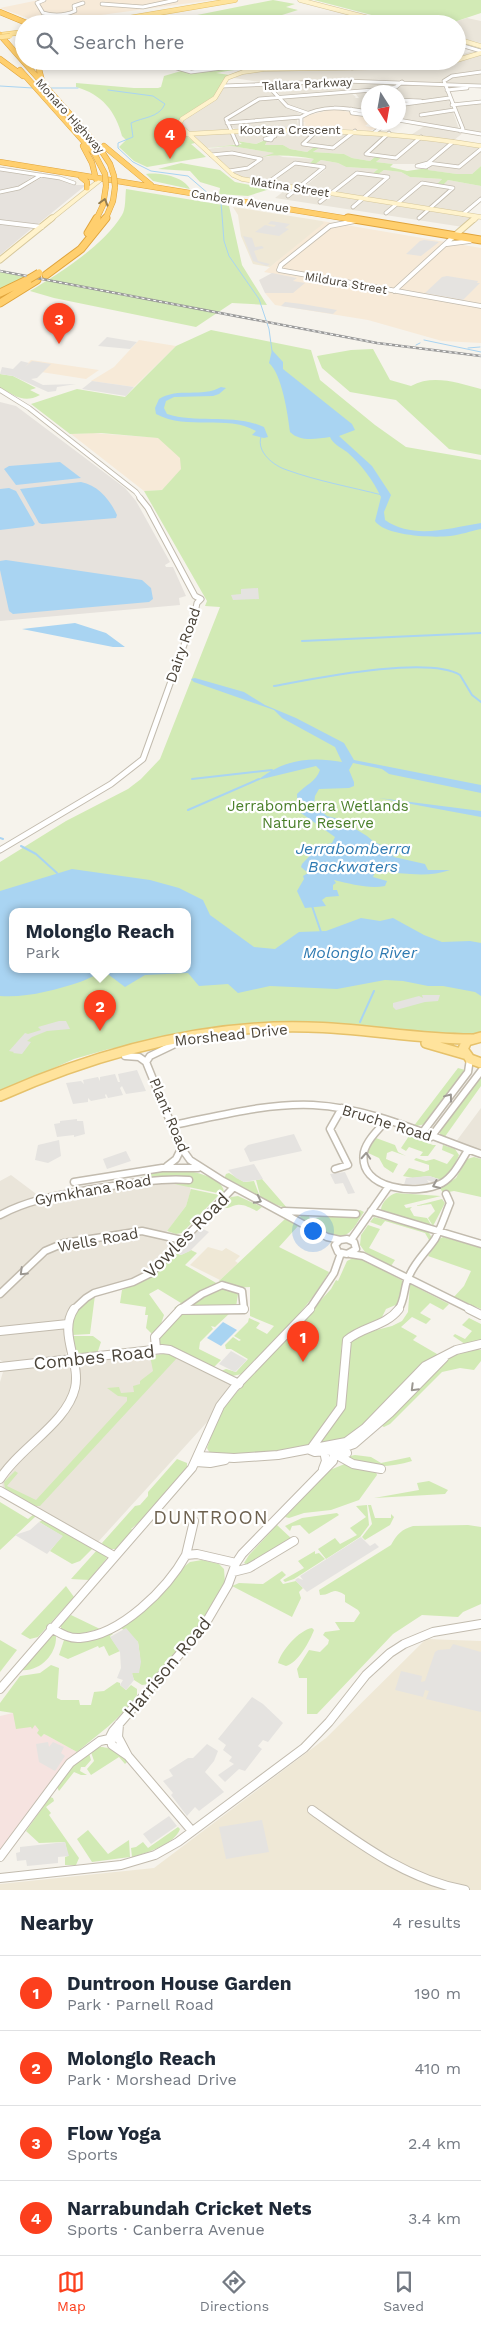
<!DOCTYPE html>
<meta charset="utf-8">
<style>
:root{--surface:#fff;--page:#f2f2f3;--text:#1f2937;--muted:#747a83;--line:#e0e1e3;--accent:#fc3f1d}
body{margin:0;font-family:"Work Sans",sans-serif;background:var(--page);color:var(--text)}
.compass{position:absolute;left:361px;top:85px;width:45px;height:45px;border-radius:50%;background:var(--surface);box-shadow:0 2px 8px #0003;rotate:169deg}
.you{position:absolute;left:312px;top:1230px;width:18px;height:18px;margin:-12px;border:4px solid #fff;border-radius:50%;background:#1a73e8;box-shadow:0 0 0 8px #1a73e833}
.badge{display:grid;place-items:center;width:32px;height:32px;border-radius:50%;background:var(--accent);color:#fff;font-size:16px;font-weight:700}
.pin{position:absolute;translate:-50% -41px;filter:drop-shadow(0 1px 2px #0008)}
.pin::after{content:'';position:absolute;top:26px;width:18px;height:15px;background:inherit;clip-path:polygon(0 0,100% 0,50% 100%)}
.popup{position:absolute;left:9px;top:908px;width:182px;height:65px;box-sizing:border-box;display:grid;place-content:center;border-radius:10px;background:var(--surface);filter:drop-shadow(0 1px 4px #0005);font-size:16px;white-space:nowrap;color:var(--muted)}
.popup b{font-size:19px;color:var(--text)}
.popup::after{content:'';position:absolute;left:50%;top:100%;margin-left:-10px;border:10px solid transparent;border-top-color:var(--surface)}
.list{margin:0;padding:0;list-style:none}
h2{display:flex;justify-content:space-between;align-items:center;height:65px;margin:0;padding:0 20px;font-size:21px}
h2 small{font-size:16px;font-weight:400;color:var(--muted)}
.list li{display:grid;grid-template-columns:32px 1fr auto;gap:15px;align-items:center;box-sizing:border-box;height:75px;padding:0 20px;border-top:1px solid var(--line)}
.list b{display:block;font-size:19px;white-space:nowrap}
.list p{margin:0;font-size:16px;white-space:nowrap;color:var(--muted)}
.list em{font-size:16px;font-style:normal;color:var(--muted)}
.icon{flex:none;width:28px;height:28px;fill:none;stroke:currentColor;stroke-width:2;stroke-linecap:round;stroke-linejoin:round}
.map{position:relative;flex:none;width:481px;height:1890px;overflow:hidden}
.search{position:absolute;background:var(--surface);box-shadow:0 2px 8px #0003;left:15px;right:15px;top:15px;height:55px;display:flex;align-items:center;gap:12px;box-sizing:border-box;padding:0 18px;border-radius:28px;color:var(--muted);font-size:19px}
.sheet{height:365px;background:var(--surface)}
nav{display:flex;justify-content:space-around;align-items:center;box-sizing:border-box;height:70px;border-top:1px solid var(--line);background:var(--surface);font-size:14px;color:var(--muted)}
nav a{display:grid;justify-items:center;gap:2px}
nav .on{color:var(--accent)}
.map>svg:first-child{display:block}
</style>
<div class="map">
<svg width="481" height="1890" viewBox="0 0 481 1890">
<rect width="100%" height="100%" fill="#f6f3ec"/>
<!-- residential -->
<path fill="#eae5da" d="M 467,18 L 481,21 L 481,43 L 457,37 L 457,24 L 448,24 Z
M 475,50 L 481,51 L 481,85 L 396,81 L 393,86 L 280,95 L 273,84 L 234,78 L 248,72 L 263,70 L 411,65 L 457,61 L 457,56 Z
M 403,83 L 443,86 L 448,97 L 422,100 L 413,98 L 399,100 L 398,92 L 368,92 L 368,110 L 306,112 L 287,104 L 282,99 L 351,93 L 356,97 L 355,98 L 359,98 L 355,93 L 393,88 Z
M 230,87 L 266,87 L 276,96 L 251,102 L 225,120 L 228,128 L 226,130 L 191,132 L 187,131 L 181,125 L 183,120 L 217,97 L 224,88 Z
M 275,99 L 302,115 L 229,122 L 228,120 L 259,100 Z
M 446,100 L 449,101 L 452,109 L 417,115 L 423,116 L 453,112 L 459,129 L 399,119 L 399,105 Z
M 481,103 L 481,133 L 465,130 L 455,107 Z
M 297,119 L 298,126 L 294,128 L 235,129 L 229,125 Z
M 423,127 L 427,127 L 464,132 L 453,141 L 411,135 Z
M 317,130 L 302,143 L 314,147 L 307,152 L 290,149 L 283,145 L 265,145 L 267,141 L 278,136 L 280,131 Z
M 237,131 L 277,133 L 256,144 L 237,141 L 233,132 Z
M 323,131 L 351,132 L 333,148 L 305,144 Z
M 230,133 L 235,142 L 233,145 L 206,148 L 192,136 L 193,134 Z
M 356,133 L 386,136 L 364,153 L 376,156 L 370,161 L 352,158 L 344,154 L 313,152 L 319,148 L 335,148 Z
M 389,135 L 418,138 L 396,157 L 367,153 Z
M 421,139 L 450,143 L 428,161 L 419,164 L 393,164 L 376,162 L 382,157 L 398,157 Z
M 453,143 L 481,148 L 460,166 L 430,163 Z
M 231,146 L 275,153 L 265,157 L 277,155 L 283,157 L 315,159 L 308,164 L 296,163 L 269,181 L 261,182 L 236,176 L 233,173 L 252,168 L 263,160 L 262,157 L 233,153 L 214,153 L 207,149 Z
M 481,151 L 481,166 L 472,174 L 457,174 L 427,170 L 433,165 L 461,167 Z
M 227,153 L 260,158 L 248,168 L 230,169 L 215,156 Z
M 321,160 L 338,163 L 346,167 L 378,169 L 372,174 L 358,172 L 331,192 L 303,188 L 326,169 L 314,165 Z
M 295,164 L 322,167 L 299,186 L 271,182 Z
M 384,170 L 401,172 L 410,177 L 442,179 L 437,184 L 426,182 L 396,202 L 369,198 L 368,196 L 390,179 L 377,175 Z
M 358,174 L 386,177 L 364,197 L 335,193 Z
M 448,180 L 481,186 L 481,197 L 464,212 L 434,208 L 455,189 L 443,185 Z
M 423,183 L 452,187 L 430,207 L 401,202 Z
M 288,188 L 472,217 L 463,227 L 275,198 Z
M 481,1108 L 481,1152 L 455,1143 Z
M 11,1175 L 39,1196 L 12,1205 L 0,1213 L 0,1181 Z
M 172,1182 L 188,1184 L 191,1190 L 186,1206 L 165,1234 L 150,1230 L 61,1242 L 0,1291 L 0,1217 L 27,1204 L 136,1183 Z
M 143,1233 L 170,1240 L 172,1247 L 149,1272 L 141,1278 L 81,1298 L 69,1312 L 65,1322 L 0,1330 L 0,1298 L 46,1253 L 58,1247 Z
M 64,1327 L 68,1350 L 65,1355 L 58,1359 L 9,1365 L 0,1360 L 0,1334 Z
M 149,1351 L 169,1352 L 230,1383 L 231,1386 L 209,1420 L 98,1542 L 3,1490 L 2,1479 L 73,1403 L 77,1393 L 76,1367 L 80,1362 Z
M 59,1362 L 70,1367 L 72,1391 L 62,1408 L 0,1474 L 0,1382 L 3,1372 L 8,1369 Z"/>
<!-- commercial -->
<path fill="#f7ead8" d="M 39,0 L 213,0 L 41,23 L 0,8 Z
M 333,109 L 368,115 L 369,123 L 365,126 L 377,128 L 369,131 L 302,126 L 305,126 L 302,125 L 306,124 L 302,123 L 306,123 L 303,122 L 305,116 Z
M 322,221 L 481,248 L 481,343 L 442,341 L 368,320 L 275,305 L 265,293 L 293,293 L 293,281 L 296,278 L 264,272 L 323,223 Z
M 139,340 L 176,346 L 134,387 L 91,381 L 114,367 Z
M 31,360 L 99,370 L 86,379 L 22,369 Z
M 93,433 L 162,438 L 189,461 L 162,490 L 144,491 L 71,434 Z"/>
<!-- industrial -->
<path fill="#e6e2dd" d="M 0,170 L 35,175 L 17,187 L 0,190 Z
M 45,176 L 66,181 L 72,185 L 86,185 L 38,224 L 0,220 L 0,193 L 23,188 Z
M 0,224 L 29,228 L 31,229 L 0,255 Z
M 272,273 L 297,278 L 293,281 L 305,283 L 293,293 L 265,293 L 259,280 Z
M 0,402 L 16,406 L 125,488 L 136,501 L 170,562 L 165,565 L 166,567 L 173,567 L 186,596 L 179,598 L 180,605 L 0,621 Z"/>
<!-- education -->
<path fill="#efe8d6" d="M 233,207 L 322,221 L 324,223 L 270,267 L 253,264 L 241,236 L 238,215 Z
M 208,1247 L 222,1251 L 226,1248 L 240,1256 L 235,1261 L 238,1263 L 220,1280 L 190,1265 Z
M 426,1639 L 481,1641 L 481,1890 L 0,1890 L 0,1884 L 154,1868 L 326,1738 Z"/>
<!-- medical -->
<path fill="#f6e3e0" d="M 13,1713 L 38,1726 L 41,1737 L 44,1734 L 48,1736 L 77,1752 L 64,1763 L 0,1851 L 0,1716 Z"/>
<!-- green -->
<path fill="#d2eab5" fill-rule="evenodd" d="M 273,0 L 295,4 L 286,7 L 298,10 L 282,15 L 288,17 L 276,17 L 256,21 L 239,18 L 197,24 L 157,23 Z
M 314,0 L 481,0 L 481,13 L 448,24 L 406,24 Z
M 182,61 L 262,61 L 196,70 Z
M 310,61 L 331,61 C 315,67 299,65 282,65 C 260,67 238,69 216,73 L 230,75 L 223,81 L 216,95 L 177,123 L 181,131 L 195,143 L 191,144 L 206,157 L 147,167 L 134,161 L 119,147 L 126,140 L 122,136 C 116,112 102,94 76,87 L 76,83 L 134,88 L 158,88 L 161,87 L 164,76 L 181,71 L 193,73 L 249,65 Z
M 265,140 L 267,141 L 265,145 L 283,145 L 290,149 L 307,152 L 314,147 L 319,148 L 313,152 L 344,154 L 352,158 L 370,161 L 376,156 L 382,157 L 376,162 L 393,164 L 390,167 L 407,171 L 428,168 L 428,170 L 457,174 L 472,174 L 481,166 L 481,186 L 448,180 L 443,185 L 437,184 L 442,179 L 410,177 L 401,172 L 384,170 L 377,175 L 372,174 L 378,169 L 346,167 L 338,163 L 321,160 L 314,165 L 309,164 L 314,159 C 297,156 279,154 262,157 L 274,153 L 231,146 L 206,148 L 242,144 L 237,141 L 256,144 Z
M 181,163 L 220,170 L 235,182 L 270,189 L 248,196 L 219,194 L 220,188 L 200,182 L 190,171 L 158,169 Z
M 146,174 C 159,172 183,176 190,189 L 153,181 Z
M 126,189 L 229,206 L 242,265 L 267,305 L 232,303 L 196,327 L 54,298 L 30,291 C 60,273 103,246 122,215 C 126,209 125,197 126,189 Z
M 0,272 L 27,277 L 0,291 Z
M 211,330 L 311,350 L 320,380 L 375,425 L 406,447 L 481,460 L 481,1033 L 451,1035 L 305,1023 L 109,1049 L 74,1059 L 0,1092 L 0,862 L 66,821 L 128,789 L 141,779 L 160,759 L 220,607 L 205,606 L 207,601 L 144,491 L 162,490 L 181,469 L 180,458 L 158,438 L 101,433 L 70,434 L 31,404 L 77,389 L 125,397 L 176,346 ZM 12,912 L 188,912 L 188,970 L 12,970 Z
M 373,349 L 390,380 L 411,386 C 433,374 458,383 481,389 L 481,455 L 449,449 L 396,400 L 350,392 L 322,368 L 317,356 L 351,350 Z
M 0,374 L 13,376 L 36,388 L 30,390 L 40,395 C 23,404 15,395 0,388 Z
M 458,1068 L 465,1070 L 425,1124 L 413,1127 Z
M 481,1076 L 481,1086 L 444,1138 L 440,1134 L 440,1130 Z
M 409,1136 L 433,1145 L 436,1145 L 428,1156 L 420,1156 L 423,1152 L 409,1147 L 406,1151 L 401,1148 Z
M 376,1138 L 395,1145 L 398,1152 L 406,1156 L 392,1151 L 387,1153 L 386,1159 L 398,1164 L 393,1173 L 384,1167 L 379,1158 L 366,1152 Z
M 443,1145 L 455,1149 L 459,1155 L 454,1166 L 442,1180 L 429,1176 L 413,1178 L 403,1176 L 409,1168 L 424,1172 L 429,1170 L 429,1165 L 414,1160 L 416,1158 L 426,1161 L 434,1159 L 447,1164 L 454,1155 L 442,1150 Z
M 474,1157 L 481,1159 L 481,1197 L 454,1191 L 443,1193 L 440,1188 L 456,1178 L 467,1159 Z
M 174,1169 C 188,1170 223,1176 224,1192 L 222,1194 L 174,1184 L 175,1183 L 189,1184 L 193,1181 L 190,1176 L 142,1177 L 150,1173 Z
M 229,1173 L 244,1182 L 254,1181 L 260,1197 L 224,1179 L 226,1174 Z
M 262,1179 L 288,1209 L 261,1199 L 256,1180 Z
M 191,1189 L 219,1195 L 182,1233 L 176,1234 L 167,1231 L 186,1206 Z
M 396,1193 L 441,1196 L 404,1205 L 406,1208 L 412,1207 L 410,1209 L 414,1216 L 427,1218 L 432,1226 L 381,1210 C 381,1203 389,1195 396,1193 Z
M 238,1196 L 262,1207 L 257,1211 C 250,1208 244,1204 237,1205 C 230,1206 229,1210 221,1207 L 231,1197 Z
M 442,1199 L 445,1203 L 433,1226 L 428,1218 L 435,1211 L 431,1204 L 415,1206 Z
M 360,1210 L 364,1212 C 359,1219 354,1230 347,1234 C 334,1243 311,1224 299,1218 L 302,1215 L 309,1216 L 310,1219 Z
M 374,1217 L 428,1231 L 432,1238 L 418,1258 L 429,1240 L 425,1233 L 385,1221 L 381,1226 L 370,1222 Z
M 285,1219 L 298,1226 L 279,1247 L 329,1272 C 307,1311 272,1342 242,1374 L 232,1376 L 221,1371 L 226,1369 L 236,1372 L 248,1359 L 231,1349 L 226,1349 L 225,1345 L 233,1337 L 239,1341 L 241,1340 L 234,1336 L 248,1322 L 249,1318 L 260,1323 L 256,1328 L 267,1334 L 274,1326 L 250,1316 L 250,1287 L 235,1288 L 219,1281 Z
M 368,1225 L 380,1229 L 369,1248 L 395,1260 L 391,1266 L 365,1252 L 360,1245 L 361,1235 Z
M 443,1237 L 481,1248 L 481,1309 L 453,1298 L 464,1286 L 471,1271 L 428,1256 L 439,1239 Z
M 191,1250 L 197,1253 L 185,1265 L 218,1284 L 177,1310 L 174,1308 L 181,1303 L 158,1289 L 149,1294 L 164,1315 L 161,1324 L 153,1335 L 146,1328 L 148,1315 L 145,1315 L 146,1307 L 120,1303 L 122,1290 L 148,1279 L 175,1253 L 181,1255 Z
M 353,1258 L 362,1259 L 405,1282 L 398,1304 L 386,1309 L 380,1321 L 345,1338 C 338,1348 343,1359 343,1371 C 342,1382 341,1395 338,1405 C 336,1413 313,1443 306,1447 C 293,1453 256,1455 241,1455 C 231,1455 211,1459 207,1448 L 218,1416 L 227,1403 L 331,1289 L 336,1280 L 338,1281 L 347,1261 Z
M 410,1284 L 449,1304 L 443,1310 L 430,1303 L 420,1313 L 431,1319 L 426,1324 L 412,1317 L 401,1327 L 417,1336 L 413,1340 L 437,1354 L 441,1354 L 350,1437 L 320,1444 L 317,1441 L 341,1409 L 346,1395 L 348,1342 L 365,1333 L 392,1326 L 402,1321 L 408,1312 Z
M 222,1286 L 238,1294 L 236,1307 L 191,1309 L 188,1305 Z
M 95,1295 L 90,1334 L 72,1335 C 70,1316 80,1304 95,1295 Z
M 225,1311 L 230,1313 L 215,1327 L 211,1326 L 213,1329 L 200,1342 L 199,1349 L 221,1360 L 214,1367 L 182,1351 L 159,1346 L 158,1335 L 177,1314 Z
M 469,1318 L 481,1324 L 481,1342 L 465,1344 L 453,1336 L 455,1334 L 465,1339 L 472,1331 L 462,1325 Z
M 72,1336 L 93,1336 L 101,1342 L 98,1351 L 85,1355 L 76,1352 Z
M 475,1349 L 481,1350 L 481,1361 L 474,1370 L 460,1368 L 442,1372 L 390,1424 L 384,1427 L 380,1425 L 445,1360 L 458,1354 Z
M 169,1353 L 204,1370 L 177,1358 L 40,1506 L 34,1506 L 5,1489 L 4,1482 L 15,1471 L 18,1473 L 7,1486 L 36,1500 L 127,1401 L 127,1397 L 118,1396 L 107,1388 L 119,1387 L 121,1393 L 134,1392 L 133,1386 L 140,1384 L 140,1381 L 153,1371 L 150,1356 Z
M 355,1455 L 371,1457 L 381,1463 L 410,1457 L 412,1461 C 388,1468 367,1469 345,1457 Z
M 177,1459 L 187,1463 L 187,1468 C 169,1489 151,1513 131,1529 L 133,1530 L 117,1549 L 110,1549 L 103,1545 L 102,1543 L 135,1506 L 140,1505 L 148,1496 L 148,1492 Z
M 347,1463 L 376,1472 L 377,1475 L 359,1500 L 331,1510 L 304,1513 L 289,1518 L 285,1517 L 330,1470 Z
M 429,1481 L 448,1490 L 445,1494 L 374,1498 L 419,1490 L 417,1483 Z
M 0,1502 L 28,1519 L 34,1514 L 36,1516 L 0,1550 Z
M 367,1505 L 369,1525 L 360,1537 L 326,1559 L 318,1549 L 335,1538 L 340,1544 L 357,1535 L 350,1528 L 366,1517 L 356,1506 Z
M 368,1505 L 371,1505 L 375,1518 L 391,1518 L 391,1514 L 394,1517 L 390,1525 L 365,1540 L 362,1537 L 372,1524 Z
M 337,1513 L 339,1515 L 309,1534 L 300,1525 L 292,1526 L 290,1531 L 285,1526 L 302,1518 Z
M 43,1520 L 93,1548 L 80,1561 L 72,1564 L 50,1551 L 62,1536 L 39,1522 Z
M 277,1525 L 292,1539 L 247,1565 L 244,1563 L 249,1555 Z
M 468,1525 L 481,1527 L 481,1604 L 463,1612 L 458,1617 L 422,1615 L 393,1634 L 317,1714 L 307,1714 L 307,1678 L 299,1678 L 297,1669 L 309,1650 L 320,1652 L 328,1644 L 329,1640 L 323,1635 L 325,1632 L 340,1630 L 335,1622 L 354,1622 L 360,1613 L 358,1610 L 345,1602 L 345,1595 C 331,1586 333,1595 320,1595 L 319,1590 L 391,1545 C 397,1534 401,1530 413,1526 Z
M 97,1550 L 105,1554 L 107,1558 L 89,1580 L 71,1579 Z
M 315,1551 L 315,1554 L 319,1553 L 325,1559 L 294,1579 L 285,1582 L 283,1580 L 304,1568 L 298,1561 Z
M 202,1560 L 219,1564 L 224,1569 L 225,1583 L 197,1629 L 149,1684 L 142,1685 L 134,1680 L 132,1674 L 140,1657 L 138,1642 L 120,1627 L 159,1598 L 185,1566 L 190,1562 Z
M 282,1571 L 286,1575 L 280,1580 L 283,1584 L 296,1581 L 303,1588 L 299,1592 L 301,1598 L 292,1617 L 232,1586 L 239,1583 L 263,1584 Z
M 66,1586 L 74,1597 L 38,1637 L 30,1639 L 21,1634 Z
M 71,1615 L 100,1629 L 76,1635 L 61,1630 L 61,1625 Z
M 312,1628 L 314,1630 C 310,1641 298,1663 286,1666 L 278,1663 C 281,1651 299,1630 312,1628 Z
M 110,1632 L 113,1634 L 110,1636 L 120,1651 L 109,1656 L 104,1646 L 99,1648 L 98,1646 L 68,1659 L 59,1655 L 64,1640 L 84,1641 Z
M 50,1635 L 56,1636 C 57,1654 40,1672 21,1670 Z
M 0,1640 L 17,1650 L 0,1672 Z
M 51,1665 L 59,1668 L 57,1698 L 61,1700 L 79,1700 L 80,1705 L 91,1705 L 94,1692 L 104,1691 L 117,1682 L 120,1683 L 120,1685 L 126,1690 L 131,1685 L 137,1689 L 137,1695 C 121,1719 97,1735 77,1752 L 48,1736 L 44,1734 L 41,1737 L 37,1733 L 39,1730 L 35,1725 L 32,1729 L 31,1727 L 16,1729 L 13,1713 L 0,1711 L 0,1703 L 20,1676 L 40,1673 Z
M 100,1747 C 108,1746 125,1755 127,1762 L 125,1764 L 119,1757 L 91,1775 L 87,1769 L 94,1761 L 91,1752 Z
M 89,1753 L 91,1760 L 85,1767 L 81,1767 L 80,1771 L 87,1775 L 81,1775 L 74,1772 L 59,1791 L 57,1787 L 72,1767 Z
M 50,1797 L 53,1798 L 54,1801 L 46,1807 L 51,1813 L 49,1815 L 79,1858 L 76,1865 L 65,1865 L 65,1857 L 68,1856 L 65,1842 L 39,1843 L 26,1831 Z
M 178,1827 L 180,1829 C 175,1844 147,1853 132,1857 L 131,1848 L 136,1847 L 143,1842 L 148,1848 Z
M 88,1830 L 108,1854 L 129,1840 L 130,1857 L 92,1862 L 77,1839 Z"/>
<!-- parking -->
<path fill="#e5e3e0" d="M 271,221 L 290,224 L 285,228 L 289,229 L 279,236 L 255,232 L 265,225 L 274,227 L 276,225 L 268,224 Z
M 243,236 L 252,238 L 255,247 L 262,246 L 264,248 L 254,251 L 258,261 L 270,264 L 267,266 L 253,261 Z
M 424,240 L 439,242 L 421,256 L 406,254 L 420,241 Z
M 447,276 L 478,281 L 477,283 L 480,283 L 463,300 L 425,293 L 442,277 Z
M 285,302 L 302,304 L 337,310 L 333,314 L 281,306 Z
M 107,337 L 137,342 L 130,349 L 98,346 Z
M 21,361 L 29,363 L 25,367 L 32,361 L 51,364 L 37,378 L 31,379 L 43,385 L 76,384 L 57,387 L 56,391 L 48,392 L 13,376 L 0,374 L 2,367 L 13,369 Z
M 92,381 L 134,387 L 126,396 L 82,389 Z
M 258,588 L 259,599 L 233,600 L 231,595 L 241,594 L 241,589 Z
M 422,995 L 440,995 L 438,1001 L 425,1002 L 396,1010 L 393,1007 L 393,1003 L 419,996 L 423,998 Z
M 59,1021 L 66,1021 L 70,1029 L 47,1031 L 32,1037 L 27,1041 L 31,1042 L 22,1054 L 13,1053 L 14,1052 L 9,1051 L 25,1033 L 28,1034 L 41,1030 L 38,1027 Z
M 137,1070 L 146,1091 L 126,1094 L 122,1086 L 120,1088 L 123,1095 L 108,1098 L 106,1094 L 105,1095 L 106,1098 L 91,1101 L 88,1098 L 88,1102 L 73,1104 L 66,1083 L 81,1081 L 84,1084 L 83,1080 L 98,1077 L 100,1081 L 100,1077 L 115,1074 L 118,1082 L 120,1082 L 118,1074 Z
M 77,1119 L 77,1121 L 83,1121 L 85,1134 L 74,1137 L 74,1135 L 57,1137 L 54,1124 L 60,1123 L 60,1121 Z
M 294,1134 L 302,1151 L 250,1162 L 244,1149 L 248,1145 Z
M 59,1140 L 61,1156 L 48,1163 L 35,1160 L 38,1145 Z
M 126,1151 L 131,1161 L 107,1169 L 103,1159 Z
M 254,1164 L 263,1179 L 244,1182 L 236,1178 L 228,1170 Z
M 345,1172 L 355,1193 L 348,1194 L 343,1183 L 335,1184 L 330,1174 Z
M 429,1176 L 442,1180 L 435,1183 L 427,1180 L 429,1183 L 424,1184 L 404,1185 L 406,1178 Z
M 201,1228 L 209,1232 L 190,1251 L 181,1255 L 177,1253 Z
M 231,1351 L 247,1360 L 235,1372 L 219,1364 Z
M 39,1522 L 63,1536 L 47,1554 L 15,1535 L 30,1530 Z
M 361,1537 L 370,1546 L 375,1543 L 379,1547 L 307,1592 L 295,1580 L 298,1578 L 303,1580 L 300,1576 Z
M 126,1628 L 138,1642 L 141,1662 L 139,1673 L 132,1673 L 134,1680 L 126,1690 L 120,1685 L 123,1680 L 117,1678 L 121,1668 L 120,1652 L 110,1637 Z
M 453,1644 L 481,1652 L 481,1712 L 426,1699 L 429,1691 L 425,1690 L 423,1697 L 395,1690 L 401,1671 L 422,1676 L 421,1682 L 425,1681 L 435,1652 L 438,1650 L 450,1649 Z
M 252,1697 L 263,1704 L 283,1723 L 268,1742 L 263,1740 L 258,1746 L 262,1749 L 245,1771 L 239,1769 L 225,1782 L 218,1775 L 234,1764 L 229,1761 L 232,1757 L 223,1750 L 226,1745 L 218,1739 Z
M 48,1742 L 49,1747 L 53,1742 L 64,1747 L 61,1753 L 65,1756 L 55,1771 L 39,1762 L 36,1744 Z
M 207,1744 L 218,1751 L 214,1761 L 205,1772 L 224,1792 L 199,1811 L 195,1807 L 187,1816 L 171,1795 L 173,1793 L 163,1781 L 173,1776 L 169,1770 L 188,1758 L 193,1758 Z
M 169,1816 L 177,1826 L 151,1844 L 143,1834 Z
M 262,1820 L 269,1852 L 226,1859 L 219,1827 Z
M 65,1842 L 69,1856 L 58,1857 L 58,1863 L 27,1866 L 26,1860 L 17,1861 L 16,1853 L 20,1852 L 20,1847 Z"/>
<!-- water -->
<path fill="#a9d4f2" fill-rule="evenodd" d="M 272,350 L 283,362 L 283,369 L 352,424 L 355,430 L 339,436 L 372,466 L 391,495 L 384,512 L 385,520 C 414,540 449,528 481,523 L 481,529 C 471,531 460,535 450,536 C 433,538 385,536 375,521 L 381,497 C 373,480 361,464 347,452 C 340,447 333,444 330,437 C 316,439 300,442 290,432 C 288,415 282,374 269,363 Z
M 221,387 L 226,388 L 219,394 L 213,396 L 174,397 L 166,401 L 164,408 L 167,414 C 198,424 233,413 264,427 L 268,437 L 264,438 L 252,435 L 256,431 C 226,414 188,431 156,414 L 155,408 L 159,399 C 178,387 202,398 221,387 Z
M 60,462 L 81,478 L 16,485 L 4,469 L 9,466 Z
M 81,482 C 98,485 110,500 117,515 L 116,518 L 42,524 L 39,523 L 20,489 Z
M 0,489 L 9,488 L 16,491 L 35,524 L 33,526 L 0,530 Z
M 6,560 L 142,580 L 151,588 L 153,599 L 149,602 L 13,614 L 9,611 L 0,570 L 0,561 Z
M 75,623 L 106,633 L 125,647 L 113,647 L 22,629 Z
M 195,678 L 244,692 L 265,705 L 296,718 L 344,743 L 354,760 L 481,785 L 481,793 L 389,774 L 382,769 L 353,763 L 349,770 L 354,782 L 354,786 L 349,788 L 319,789 L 315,796 L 314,804 L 327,816 L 339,819 L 367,836 L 374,842 L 386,847 L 394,857 L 425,864 L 428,870 L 450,870 C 428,878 402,873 379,871 L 375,872 L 373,877 L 387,881 L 385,886 C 369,889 351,884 334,880 L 336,883 L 333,885 L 333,890 L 337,890 L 339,896 L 326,897 L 322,900 L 326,906 L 305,908 L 297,891 L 304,879 L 303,876 L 308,873 L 301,867 L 302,864 L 319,846 L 332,843 L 335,837 L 298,811 L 297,794 C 305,785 316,782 320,770 L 316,766 L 258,780 C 283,760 310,756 342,762 L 335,747 L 282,718 L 274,710 L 194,682 L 191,679 Z
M 379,798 L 481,811 L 481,817 Z
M 72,869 L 150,880 L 179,888 L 203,900 L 210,915 L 254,947 L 275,949 L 299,932 L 326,931 L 361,918 L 380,921 L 393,918 L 424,935 L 442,942 L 470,941 L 481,943 L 481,996 L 475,992 L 443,986 L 428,986 L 403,981 L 385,980 L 337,989 L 270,986 L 238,993 L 228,984 L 199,986 L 188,973 L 145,975 L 125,987 L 105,972 C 95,974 89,979 80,982 C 55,990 27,998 0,996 L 0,891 ZM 12,912 L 188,912 L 188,970 L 12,970 Z
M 223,1322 L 237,1330 L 221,1346 L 207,1338 Z"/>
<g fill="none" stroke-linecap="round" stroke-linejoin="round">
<!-- stream-far1 -->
<path stroke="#a9d4f2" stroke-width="1" d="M 0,86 L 33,88
M 37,88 L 78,88
M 108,90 L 153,96 L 165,104 C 159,118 143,117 131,123 L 133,137 L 118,143 L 118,148 L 133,162 L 151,171 L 188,176 L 210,195
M 219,199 L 221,202 L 224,241 L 229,256 L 259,299 L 269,329 L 272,351
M 424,340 L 481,352
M 416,345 L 420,343
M 468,348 L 480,347
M 261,437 C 256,452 274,466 287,470 C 317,481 351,487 382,495"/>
<!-- stream -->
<path stroke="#a9d4f2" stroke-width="2" d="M 302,641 L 481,633
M 274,686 C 313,679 428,655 460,675 L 472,695 L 481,702
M 192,779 L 272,770
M 188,810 L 259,779
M 0,838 L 3,839
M 21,846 L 36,854 L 57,873
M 312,906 L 321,932
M 360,1022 L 374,991"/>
<!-- street-far4 casing -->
<g stroke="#c2bbae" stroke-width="4.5">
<path id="street-far4" d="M 44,0 L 37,3 L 43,13 C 54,16 64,16 75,11 L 74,6 L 83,3
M 102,4 L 143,7 L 176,0
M 369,21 L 378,24
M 457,44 L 481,51
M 340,61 L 352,68
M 170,66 L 191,72 L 278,61
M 223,86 L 345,81 L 481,86
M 268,86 L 287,106 L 307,113
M 447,90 L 467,88
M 398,100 L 421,101
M 398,105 L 449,98
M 452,105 L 481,102
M 351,109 L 352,113 L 368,115
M 421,115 L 454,110
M 398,120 L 481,134
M 227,123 L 301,117
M 301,129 L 301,117 C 322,104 345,108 368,112
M 319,129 L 303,144 L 333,148 L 355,131
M 460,131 L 463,129 L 444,81 L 452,76 L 481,72
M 375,132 L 388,122
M 389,133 L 366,154 L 396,158 L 421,137
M 275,136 L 265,139 L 271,140 L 278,129
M 453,142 L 428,163 L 459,167 L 481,149
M 237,144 L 226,119 L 259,99 L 386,89 L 396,87 L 402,82
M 211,155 L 232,153 L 261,159 L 248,168 L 229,171
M 428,163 L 417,166 L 426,167 L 431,164
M 0,169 L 60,178 L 74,183
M 267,183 L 295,163 L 324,167 L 288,196
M 0,192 L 19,188 L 41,175
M 320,202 L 357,173 L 388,177 L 353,207
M 386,213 L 422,183 L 453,188 L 419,218
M 463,214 L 481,199"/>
</g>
<!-- street-far3 casing -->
<g stroke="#c2bbae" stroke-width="5.5">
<path id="street-far3" d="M 355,221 L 330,226 L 281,265 L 279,270 L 481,306
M 0,222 L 42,227
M 447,244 L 470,241
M 394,291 L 453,237
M 0,390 L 29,408 L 136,492 L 141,499"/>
</g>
<!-- street-far2 casing -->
<g stroke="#c2bbae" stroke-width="7">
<path id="street-far2" d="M 0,850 L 111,784 L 143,759 L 194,617 L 197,603 L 201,599 L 195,596 L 148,508 L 140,498"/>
</g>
<!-- street-far1 casing -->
<g stroke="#c2bbae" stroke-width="9">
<path id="street-far1" d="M 125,1056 L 139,1057 L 146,1062 L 180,1146 L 190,1160 L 223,1181 L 327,1237 L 340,1240
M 146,1062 L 150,1056 L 173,1045
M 386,1121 C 378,1130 367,1140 364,1152 C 357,1190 419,1196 442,1183 C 454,1176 461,1161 468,1150
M 173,1125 C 219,1116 266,1103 313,1105 C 371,1108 427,1135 481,1154
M 422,1133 L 468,1072 L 470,1059
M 431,1137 L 481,1071
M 167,1166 L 176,1159 L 181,1149
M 335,1169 L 348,1165 L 330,1129 L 342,1108
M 74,1182 L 162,1168 L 198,1168
M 284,1211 L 356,1214
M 371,1211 L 481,1244
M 0,1215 C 30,1199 60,1195 93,1189 C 125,1184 156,1178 189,1180
M 347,1239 L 354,1242 L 356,1249 L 347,1254 L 338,1252 L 335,1245 L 340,1240 Z
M 351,1240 L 389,1186
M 350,1254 L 363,1256 L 472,1310
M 0,1294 L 45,1251 L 64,1243 L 142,1231 L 182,1240
M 73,1310 L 86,1298 L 94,1293 L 133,1282 L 151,1273 L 234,1187
M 179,1310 L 202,1294 L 222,1285 L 242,1291 L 244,1310 L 180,1310
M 309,1310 L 334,1273 L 341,1253
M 398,1310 C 406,1299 403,1285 410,1274 C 416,1261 427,1251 435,1239 C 441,1228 445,1215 450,1203 L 446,1194"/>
</g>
<!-- street casing -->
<g stroke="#c2bbae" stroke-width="10">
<path id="street" d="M 469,1309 L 481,1315
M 180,1310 L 244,1309
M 0,1331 L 68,1324
M 156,1349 L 155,1337 L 181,1309
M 0,1367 L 162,1349 L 170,1350 L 239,1384
M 310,1450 L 341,1407 L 347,1340 C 363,1326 385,1327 399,1309
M 310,1450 L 315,1452 L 337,1450 L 354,1444 L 390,1413 L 444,1358
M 335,1454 L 353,1464 L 381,1469
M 335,1454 L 347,1453
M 199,1456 L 234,1458 L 278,1455 L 346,1442 L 365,1428 L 425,1366 L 456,1350 L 481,1344
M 196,1462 L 210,1463 L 225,1460
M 323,1469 L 326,1461 L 324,1451
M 0,1479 C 19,1448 67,1423 75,1388 C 81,1362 58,1333 74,1309
M 0,1491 L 114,1556
M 186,1555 L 194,1521
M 233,1572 L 249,1568 L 294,1541
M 51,1628 C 60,1633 69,1639 80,1638 C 121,1635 167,1589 186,1555 L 197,1554 L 236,1563
M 0,1689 L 192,1468 L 220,1406 L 234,1388 L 310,1309
M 119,1724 L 118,1737 L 128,1756 L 192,1831
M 128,1756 L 112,1745 L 110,1737 L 113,1731 L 204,1626 L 228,1585 L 236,1563 L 242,1554 L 333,1461 L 334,1450 L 328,1447
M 312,1810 C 360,1844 406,1879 465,1890
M 0,1857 L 70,1763 L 100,1741 L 118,1737
M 0,1878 L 121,1865 L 155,1855 L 178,1842 L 304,1748 L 329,1722 L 366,1675 L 390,1653 L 404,1644 L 433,1632 L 481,1624"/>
</g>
<!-- secondary-far1 casing -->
<g stroke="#d6c79b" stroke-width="5">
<path id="secondary-far1" d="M 300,0 L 392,24
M 457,39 L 481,46
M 457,60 L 481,53
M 454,61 L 406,67 L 264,69 L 243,72 L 227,78 L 215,98 L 182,119 L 179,125 L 233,175 L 242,179 L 481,217
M 187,134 C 286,127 383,130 481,146
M 50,220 L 100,180
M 474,220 L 477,217"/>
</g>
<!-- secondary casing -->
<g stroke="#d6c79b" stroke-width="7">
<path id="secondary" d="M 453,237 L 475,218
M 0,260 L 52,218"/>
</g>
<!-- primary-far1 casing -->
<g stroke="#e6c16a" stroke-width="5.5">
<path id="primary-far1" d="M 94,24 L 235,0
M 0,35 L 24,32"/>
</g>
<!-- primary casing -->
<g stroke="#e6c16a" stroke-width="12">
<path id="primary" d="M 481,1037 L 467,1041 L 463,1049 L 470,1059 L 481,1063
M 426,1043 L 464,1054
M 0,1096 C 97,1053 201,1024 308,1027 C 363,1028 416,1039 471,1039"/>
</g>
<!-- highway-far1 casing -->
<g stroke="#e0a43c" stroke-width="6">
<path id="highway-far1" d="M 0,12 L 29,24
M 107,24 L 112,23
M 0,35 L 99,147 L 110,164 L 114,176
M 0,59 L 23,76
M 37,61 L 42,81
M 20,70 L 94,153 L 105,174
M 83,146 L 92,163 L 96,179
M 104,146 L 151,185
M 0,162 L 355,220
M 81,177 L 87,182 L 87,188
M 96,220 L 103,205 L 106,186
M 105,220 L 113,201 L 115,187"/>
</g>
<!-- highway casing -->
<g stroke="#e0a43c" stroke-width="9">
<path id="highway" d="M 348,218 L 481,240
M 88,233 L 97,218
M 46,275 L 81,249 L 106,218
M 0,293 L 29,279
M 0,303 L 37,280"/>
</g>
<!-- street-far4 -->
<use href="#street-far4" stroke="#fff" stroke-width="3"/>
<!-- street-far3 -->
<use href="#street-far3" stroke="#fff" stroke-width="4"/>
<!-- street-far2 -->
<use href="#street-far2" stroke="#fff" stroke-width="5"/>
<!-- street-far1 -->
<use href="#street-far1" stroke="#fff" stroke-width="6"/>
<!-- street -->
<use href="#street" stroke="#fff" stroke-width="8"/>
<!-- secondary-far1 -->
<use href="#secondary-far1" stroke="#fff3cd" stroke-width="4"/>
<!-- secondary -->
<use href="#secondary" stroke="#fff3cd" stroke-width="5"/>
<!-- primary-far1 -->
<use href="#primary-far1" stroke="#ffe39c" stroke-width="4.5"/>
<!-- primary -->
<use href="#primary" stroke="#ffe39c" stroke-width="9"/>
<!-- highway-far1 -->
<use href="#highway-far1" stroke="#ffcf6e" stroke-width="5"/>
<!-- highway -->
<use href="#highway" stroke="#ffcf6e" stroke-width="7"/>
<!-- rail casing -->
<g stroke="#9a9a9a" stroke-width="2.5">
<path id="rail" d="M 0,271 L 377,343 L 481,356"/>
</g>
<!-- rail -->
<use href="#rail" stroke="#fff" stroke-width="1" stroke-dasharray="3" stroke-linecap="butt"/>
<!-- primary-bridge casing -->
<g stroke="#e6c16a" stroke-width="5.5" stroke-linecap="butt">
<path id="primary-bridge" d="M 0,37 L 10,36"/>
</g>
<!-- highway-bridge-far1 casing -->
<g stroke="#e0a43c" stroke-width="6" stroke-linecap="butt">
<path id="highway-bridge-far1" d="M 105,174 L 106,186
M 114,176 L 115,187"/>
</g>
<!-- highway-bridge casing -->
<g stroke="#e0a43c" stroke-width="9" stroke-linecap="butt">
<path id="highway-bridge" d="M 29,279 L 39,273"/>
</g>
<!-- primary-bridge -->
<use href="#primary-bridge" stroke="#ffe39c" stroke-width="4.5"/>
<!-- highway-bridge-far1 -->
<use href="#highway-bridge-far1" stroke="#ffcf6e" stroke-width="5"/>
<!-- highway-bridge -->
<use href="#highway-bridge" stroke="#ffcf6e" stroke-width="7"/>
</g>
<!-- one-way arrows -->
<defs><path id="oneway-chevron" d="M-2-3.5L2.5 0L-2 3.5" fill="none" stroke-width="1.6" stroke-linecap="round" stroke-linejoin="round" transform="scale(1.25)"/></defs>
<use stroke="#937c4e" href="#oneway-chevron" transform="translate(104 202) rotate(-74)"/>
<g stroke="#9c9892">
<use href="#oneway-chevron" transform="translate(449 1097) rotate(-53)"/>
<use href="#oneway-chevron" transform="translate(366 1156) rotate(-87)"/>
<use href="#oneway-chevron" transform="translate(436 1185) rotate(156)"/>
<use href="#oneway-chevron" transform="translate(258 1200) rotate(27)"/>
<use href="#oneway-chevron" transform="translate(23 1272) rotate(136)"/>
<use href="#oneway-chevron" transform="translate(414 1388) rotate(135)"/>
</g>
<g text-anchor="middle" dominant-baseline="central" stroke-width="4.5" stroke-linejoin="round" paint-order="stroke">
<!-- far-street labels -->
<g font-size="12" fill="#4b4439" stroke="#fff">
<text transform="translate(307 84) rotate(-3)">Tallara Parkway</text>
<text transform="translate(70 116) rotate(48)">Monaro Highway</text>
<text x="290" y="130">Kootara Crescent</text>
<text transform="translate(290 187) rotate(9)">Matina Street</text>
<text transform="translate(240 201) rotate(9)">Canberra Avenue</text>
<text transform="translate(346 283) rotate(10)">Mildura Street</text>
</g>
<!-- street labels -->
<g font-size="15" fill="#4b4439" stroke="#fff">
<text transform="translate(183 645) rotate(-71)">Dairy Road</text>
<text transform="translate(231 1035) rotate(-6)">Morshead Drive</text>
<text transform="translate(169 1115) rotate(67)">Plant Road</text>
<text transform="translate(387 1123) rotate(17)">Bruche Road</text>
<text transform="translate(93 1190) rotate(-10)">Gymkhana Road</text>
<text transform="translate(98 1240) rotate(-10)">Wells Road</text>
</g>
<!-- park labels -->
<g font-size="15" fill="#4a7f2a" stroke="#fff">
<text x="318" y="806">Jerrabomberra Wetlands<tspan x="318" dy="17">Nature Reserve</tspan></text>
</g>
<!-- water labels -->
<g font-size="16" font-style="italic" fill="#2e7ab2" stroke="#fff">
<text x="353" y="848">Jerrabomberra<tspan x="353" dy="18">Backwaters</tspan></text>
<text x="360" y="952">Molonglo River</text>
</g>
<!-- near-street labels -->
<g font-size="18" fill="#4b4439" stroke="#fff">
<text transform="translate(186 1235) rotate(-45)">Vowles Road</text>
<text transform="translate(94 1357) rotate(-6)">Combes Road</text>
<text transform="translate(167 1667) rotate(-50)">Harrison Road</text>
</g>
<!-- near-neighbourhood labels -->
<g font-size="19" letter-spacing="1" fill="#6e6250" stroke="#fff">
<text x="211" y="1517">DUNTROON</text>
</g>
</g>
</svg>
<svg class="compass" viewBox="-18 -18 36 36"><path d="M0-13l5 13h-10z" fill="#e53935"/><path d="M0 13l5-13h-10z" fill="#747a83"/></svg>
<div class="you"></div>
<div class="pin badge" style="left:303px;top:1362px">1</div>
<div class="pin badge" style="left:100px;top:1031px">2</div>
<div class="popup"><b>Molonglo Reach</b>Park</div>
<div class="pin badge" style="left:59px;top:344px">3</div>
<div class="pin badge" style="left:170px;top:159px">4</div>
<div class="search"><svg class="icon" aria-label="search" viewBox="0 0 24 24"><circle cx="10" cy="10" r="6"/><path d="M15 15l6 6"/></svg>Search here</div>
</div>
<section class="sheet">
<h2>Nearby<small>4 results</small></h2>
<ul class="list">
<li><span class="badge">1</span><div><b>Duntroon House Garden</b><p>Park · Parnell Road</p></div><em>190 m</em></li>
<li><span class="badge">2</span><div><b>Molonglo Reach</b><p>Park · Morshead Drive</p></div><em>410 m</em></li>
<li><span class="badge">3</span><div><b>Flow Yoga</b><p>Sports</p></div><em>2.4 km</em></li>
<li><span class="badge">4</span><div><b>Narrabundah Cricket Nets</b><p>Sports · Canberra Avenue</p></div><em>3.4 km</em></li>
</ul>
</section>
<nav>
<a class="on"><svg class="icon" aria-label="map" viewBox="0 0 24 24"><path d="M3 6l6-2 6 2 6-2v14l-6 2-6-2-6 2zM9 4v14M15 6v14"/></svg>Map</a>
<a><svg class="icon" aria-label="directions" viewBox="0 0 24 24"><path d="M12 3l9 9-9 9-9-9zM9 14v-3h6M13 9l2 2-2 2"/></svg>Directions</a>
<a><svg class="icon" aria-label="saved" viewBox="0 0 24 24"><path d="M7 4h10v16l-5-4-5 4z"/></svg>Saved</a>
</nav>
